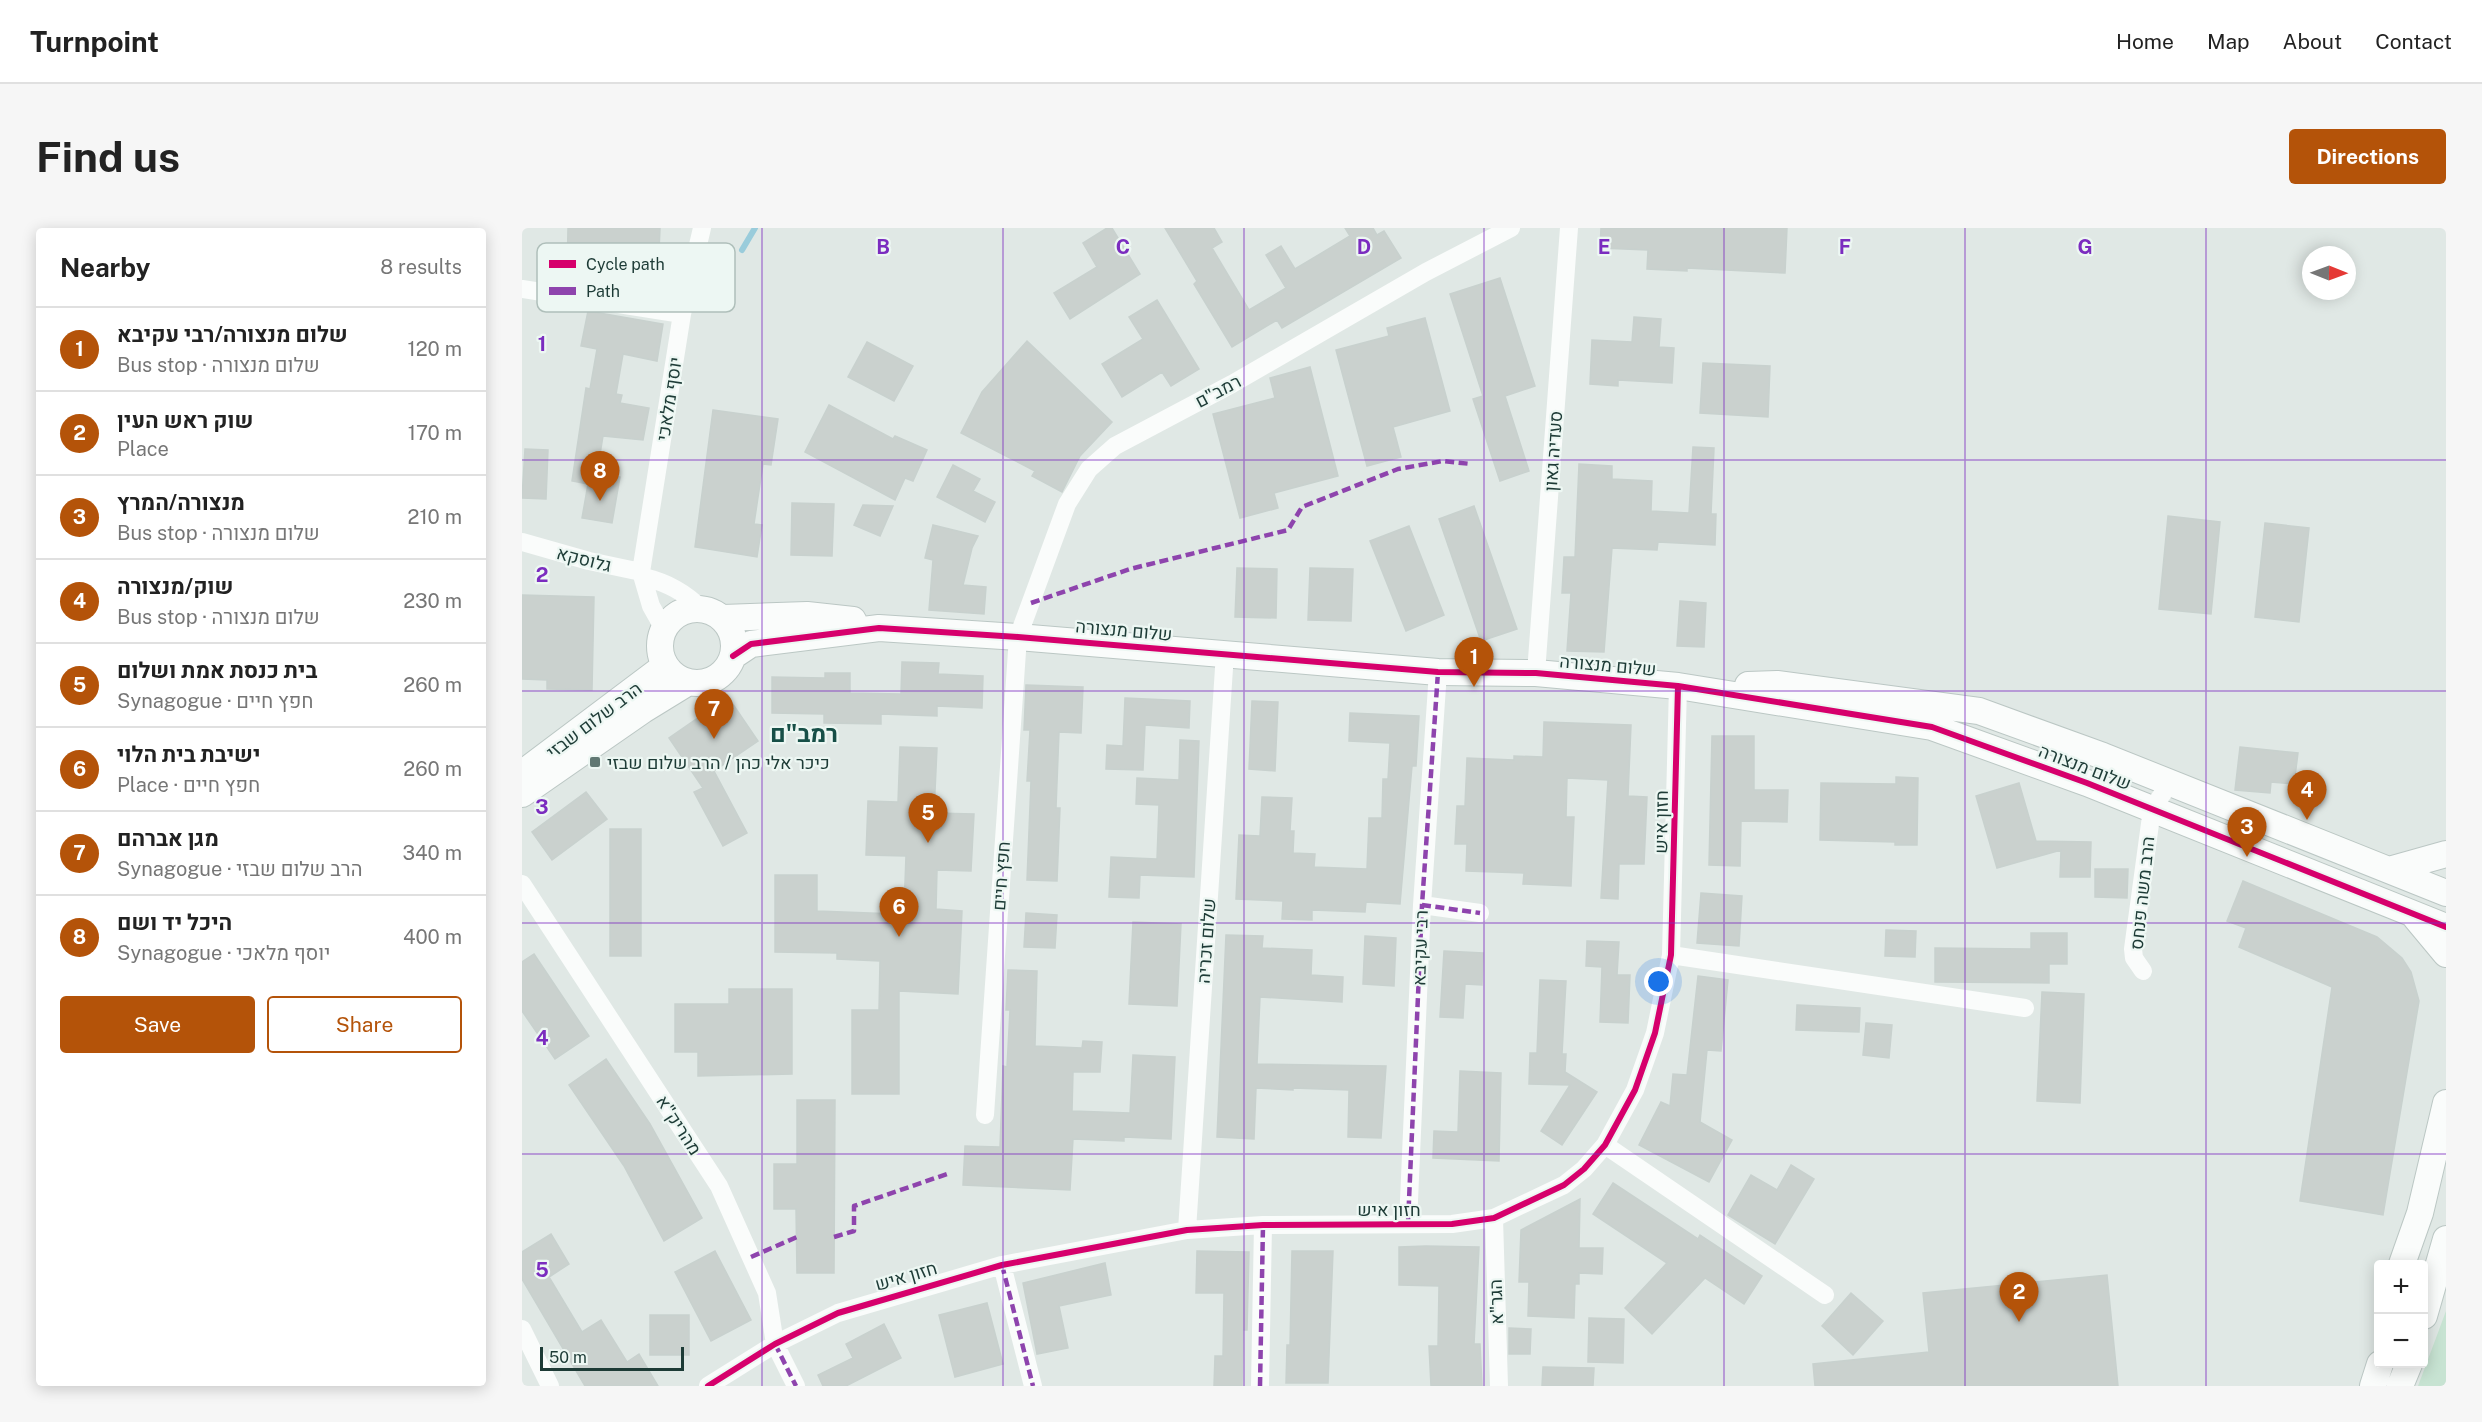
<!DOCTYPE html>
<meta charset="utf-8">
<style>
:root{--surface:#fff;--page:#f6f6f6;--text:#222;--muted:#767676;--line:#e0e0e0;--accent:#b45309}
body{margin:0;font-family:"Public Sans",Heebo,sans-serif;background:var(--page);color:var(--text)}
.controls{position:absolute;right:18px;bottom:18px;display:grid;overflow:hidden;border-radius:6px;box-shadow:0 3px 15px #0003}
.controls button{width:54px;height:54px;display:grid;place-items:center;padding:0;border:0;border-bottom:2px solid var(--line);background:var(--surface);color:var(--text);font:30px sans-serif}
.compass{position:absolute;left:1780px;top:18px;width:54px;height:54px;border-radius:50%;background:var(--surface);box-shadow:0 3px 15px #0003;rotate:91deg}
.scale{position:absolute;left:18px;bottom:15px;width:144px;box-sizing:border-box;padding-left:6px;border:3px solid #1d3b36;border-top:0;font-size:16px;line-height:21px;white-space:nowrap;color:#1d3b36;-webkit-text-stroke:4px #edf7f3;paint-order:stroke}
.you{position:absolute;left:1137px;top:754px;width:21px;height:21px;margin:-15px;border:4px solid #fff;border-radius:50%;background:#1a73e8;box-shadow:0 0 0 9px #1a73e833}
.badge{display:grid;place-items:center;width:39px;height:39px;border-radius:50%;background:var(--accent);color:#fff;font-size:20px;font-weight:700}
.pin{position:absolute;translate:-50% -50px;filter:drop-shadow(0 2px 3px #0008)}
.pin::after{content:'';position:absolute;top:32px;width:21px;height:18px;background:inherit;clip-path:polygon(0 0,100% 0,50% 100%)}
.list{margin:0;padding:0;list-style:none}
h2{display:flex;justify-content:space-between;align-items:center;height:78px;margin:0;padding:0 24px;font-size:26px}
h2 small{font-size:20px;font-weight:400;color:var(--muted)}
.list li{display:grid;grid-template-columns:39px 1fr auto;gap:18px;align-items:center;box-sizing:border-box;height:84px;padding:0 24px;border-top:2px solid var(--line)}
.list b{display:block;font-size:22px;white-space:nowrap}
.list p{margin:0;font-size:20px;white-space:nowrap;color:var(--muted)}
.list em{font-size:20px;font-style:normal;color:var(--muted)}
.actions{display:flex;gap:12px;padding:18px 24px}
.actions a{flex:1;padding:14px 0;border:2px solid var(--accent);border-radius:6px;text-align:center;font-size:21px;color:var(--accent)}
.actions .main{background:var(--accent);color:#fff}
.map{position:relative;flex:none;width:1924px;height:1158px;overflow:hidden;border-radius:6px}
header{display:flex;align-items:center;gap:36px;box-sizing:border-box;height:84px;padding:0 30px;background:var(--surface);border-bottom:2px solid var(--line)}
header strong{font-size:28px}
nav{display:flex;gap:33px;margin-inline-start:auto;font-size:21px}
.intro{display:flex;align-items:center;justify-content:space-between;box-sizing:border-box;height:144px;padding:0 36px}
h1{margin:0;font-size:42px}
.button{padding:15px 27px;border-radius:6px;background:var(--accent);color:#fff;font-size:21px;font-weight:700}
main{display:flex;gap:36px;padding:0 36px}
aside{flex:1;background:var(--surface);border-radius:6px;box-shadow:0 3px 15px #0003}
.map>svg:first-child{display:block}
</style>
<header>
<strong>Turnpoint</strong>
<nav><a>Home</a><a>Map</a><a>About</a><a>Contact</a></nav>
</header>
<div class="intro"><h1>Find us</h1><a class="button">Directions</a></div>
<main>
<aside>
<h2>Nearby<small>8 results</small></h2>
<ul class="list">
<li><span class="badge">1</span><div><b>שלום מנצורה/רבי עקיבא</b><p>Bus stop · שלום מנצורה</p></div><em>120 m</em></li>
<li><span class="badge">2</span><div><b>שוק ראש העין</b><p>Place</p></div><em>170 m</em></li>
<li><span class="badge">3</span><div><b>מנצורה/המרץ</b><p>Bus stop · שלום מנצורה</p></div><em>210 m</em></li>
<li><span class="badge">4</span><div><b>שוק/מנצורה</b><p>Bus stop · שלום מנצורה</p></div><em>230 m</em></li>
<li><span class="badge">5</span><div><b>בית כנסת אמת ושלום</b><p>Synagogue · חפץ חיים</p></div><em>260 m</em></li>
<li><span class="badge">6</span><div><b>ישיבת בית הלוי</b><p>Place · חפץ חיים</p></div><em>260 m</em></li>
<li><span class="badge">7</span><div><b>מגן אברהם</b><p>Synagogue · הרב שלום שבזי</p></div><em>340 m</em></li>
<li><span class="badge">8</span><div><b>היכל יד ושם</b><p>Synagogue · יוסף מלאכי</p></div><em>400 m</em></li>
</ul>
<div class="actions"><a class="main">Save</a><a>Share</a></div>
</aside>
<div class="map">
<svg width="1924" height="1158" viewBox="0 0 1924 1158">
<rect width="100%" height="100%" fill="#e0e8e5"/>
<!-- green -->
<path fill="#c7e3d2" d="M 1924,1083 L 1924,1158 L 1896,1158 Z"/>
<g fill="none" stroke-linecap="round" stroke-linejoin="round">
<!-- stream -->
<path stroke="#9accdb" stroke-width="6" d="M 220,22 L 233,0"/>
</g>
<!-- building -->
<path fill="#cad1ce" stroke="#c8d1ce" stroke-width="1.5" d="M 46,0 L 138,0 L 136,49 L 45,48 Z
M 585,0 L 590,0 L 618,46 L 548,91 L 532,65 L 575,39 L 561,15 Z
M 643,0 L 692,0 L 700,14 L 690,20 L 727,82 L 764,60 L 744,27 L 759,18 L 773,41 L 828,8 L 823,0 L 851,0 L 855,7 L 862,3 L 879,30 L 760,100 L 755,92 L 710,119 L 672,56 L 675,53 Z
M 1079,0 L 1265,0 L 1263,45 L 1165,40 L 1165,43 L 1125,41 L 1126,22 L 1078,20 Z
M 978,50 L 1013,158 L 983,168 L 1007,243 L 978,253 L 951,171 L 961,168 L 928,66 Z
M 635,72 L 677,141 L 649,158 L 640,144 L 600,169 L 580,136 L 621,111 L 607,89 Z
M 66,83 L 141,96 L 135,133 L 101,126 L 94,166 L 100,167 L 98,175 L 127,180 L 121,212 L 81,208 L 75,245 L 98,249 L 90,295 L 60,290 L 66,256 L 50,253 L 64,160 L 68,161 L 75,121 L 59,118 Z
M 1112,89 L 1139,91 L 1137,119 L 1152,120 L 1150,155 L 1096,152 L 1096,158 L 1068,156 L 1070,112 L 1110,114 Z
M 903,90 L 928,183 L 871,199 L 879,229 L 845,238 L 814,122 L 867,108 L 865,100 Z
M 505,113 L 590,194 L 558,228 L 540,264 L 510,248 L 513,243 L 439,205 L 460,164 Z
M 345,114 L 391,138 L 372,173 L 326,149 Z
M 1181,135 L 1248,138 L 1246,189 L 1178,185 Z
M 788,139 L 816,248 L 752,265 L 756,280 L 718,290 L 691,186 L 753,170 L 748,150 Z
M 307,177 L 371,211 L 373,208 L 405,222 L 391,253 L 383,250 L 373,272 L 283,224 Z
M 191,182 L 256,191 L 249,237 L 241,236 L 232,296 L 240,297 L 235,329 L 173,319 Z
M 1171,219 L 1192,220 L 1189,286 L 1194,286 L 1193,317 L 1136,314 L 1135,322 L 1090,320 L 1082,424 L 1045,423 L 1049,365 L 1040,365 L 1042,329 L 1053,329 L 1057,236 L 1090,238 L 1090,251 L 1130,253 L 1129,283 L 1167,285 Z
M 3,221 L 26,222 L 24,271 L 0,270 Z
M 431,237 L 458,251 L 451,263 L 473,274 L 463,294 L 415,269 Z
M 270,275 L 312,276 L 310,328 L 269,327 Z
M 341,277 L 371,278 L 358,308 L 332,297 Z
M 952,278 L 995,401 L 959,413 L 917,291 Z
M 1646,288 L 1698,294 L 1689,386 L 1637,381 Z
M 1743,295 L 1787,300 L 1777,394 L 1733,389 Z
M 411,297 L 456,308 L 450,320 L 441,357 L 464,359 L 462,386 L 407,382 L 411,332 L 403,330 Z
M 887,298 L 922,387 L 884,403 L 848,313 Z
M 715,340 L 755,341 L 754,390 L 713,389 Z
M 788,340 L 831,341 L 829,393 L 786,392 Z
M 0,367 L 72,369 L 70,462 L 25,461 L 25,452 L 0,451 Z
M 1158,373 L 1184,375 L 1182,419 L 1155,418 Z
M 380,434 L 417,435 L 416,446 L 461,448 L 460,480 L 415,478 L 415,488 L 359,486 L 359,496 L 302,495 L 302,486 L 250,485 L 250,449 L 303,450 L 303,445 L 328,445 L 328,465 L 379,466 Z
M 504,457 L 561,459 L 559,505 L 537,504 L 534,580 L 538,580 L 535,653 L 505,652 L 509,553 L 505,553 L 508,502 L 502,502 Z
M 206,469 L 236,513 L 192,543 L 225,605 L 201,618 L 172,564 L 181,560 L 147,510 Z
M 603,470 L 668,473 L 667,500 L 623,497 L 621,542 L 584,541 L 585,517 L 601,518 Z
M 730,473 L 756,474 L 753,543 L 727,541 Z
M 828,485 L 897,488 L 894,538 L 890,538 L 878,676 L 844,674 L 843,684 L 790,682 L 790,692 L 760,691 L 761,673 L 714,671 L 717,607 L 738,608 L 740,569 L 770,570 L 768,603 L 772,603 L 771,625 L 793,626 L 792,639 L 845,641 L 847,590 L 860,590 L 861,551 L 866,551 L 868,515 L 827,513 Z
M 1022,494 L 1109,497 L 1106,568 L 1125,569 L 1122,636 L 1097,636 L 1096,671 L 1079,670 L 1086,552 L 1045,550 L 1044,589 L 1052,589 L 1049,658 L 1001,656 L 1002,645 L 944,643 L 945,616 L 933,616 L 935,578 L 943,578 L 945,530 L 992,532 L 992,528 L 1021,529 Z
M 1190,508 L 1232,508 L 1232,562 L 1266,562 L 1265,594 L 1219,593 L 1218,638 L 1187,637 Z
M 658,512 L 677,513 L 672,649 L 618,647 L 617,670 L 587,669 L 589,629 L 635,631 L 637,577 L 614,576 L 615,550 L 657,552 Z
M 378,519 L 415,520 L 412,585 L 452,586 L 449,643 L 415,642 L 414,681 L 440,683 L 436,766 L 377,763 L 377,866 L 330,866 L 330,782 L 357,782 L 358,733 L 315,731 L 315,725 L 253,724 L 253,647 L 295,647 L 295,683 L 375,686 L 375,681 L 382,681 L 384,628 L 344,627 L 346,573 L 376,574 Z
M 1718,519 L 1776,525 L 1772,556 L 1749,554 L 1748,565 L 1713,562 Z
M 1374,549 L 1396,550 L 1395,617 L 1373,617 L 1373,614 L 1298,612 L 1299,555 L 1374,556 Z
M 1497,555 L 1514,613 L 1569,614 L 1568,649 L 1538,649 L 1539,622 L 1475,640 L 1454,568 Z
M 64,564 L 85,591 L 30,632 L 10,604 Z
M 88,601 L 119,601 L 119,728 L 88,728 Z
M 1573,641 L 1606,641 L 1605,670 L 1573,669 Z
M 1721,653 L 1855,709 L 1880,730 L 1889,744 L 1897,773 L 1861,987 L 1778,973 L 1810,759 L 1717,719 L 1724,700 L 1705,693 Z
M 1179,665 L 1220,668 L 1217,718 L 1175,715 Z
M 504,685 L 535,687 L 533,720 L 502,719 Z
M 611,694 L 659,696 L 655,778 L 607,776 Z
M 1364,702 L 1394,703 L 1393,729 L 1363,728 Z
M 1509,705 L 1545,705 L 1545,736 L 1527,736 L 1527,755 L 1413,754 L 1413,720 L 1509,721 Z
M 704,707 L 741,708 L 740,720 L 790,722 L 789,747 L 821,749 L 820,774 L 738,769 L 735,836 L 864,838 L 859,910 L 826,909 L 827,862 L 771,860 L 771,862 L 734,860 L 732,911 L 695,909 Z
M 843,708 L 874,710 L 872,758 L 841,756 Z
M 1065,713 L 1097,714 L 1095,747 L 1108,747 L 1106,795 L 1078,794 L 1080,739 L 1064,738 Z
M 922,723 L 961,725 L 960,757 L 943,756 L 941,790 L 918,789 Z
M 12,726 L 67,808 L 33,831 L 0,783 L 0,734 Z
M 486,742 L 515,743 L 513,818 L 560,820 L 561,813 L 580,814 L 578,844 L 551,844 L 550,883 L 608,885 L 611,827 L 653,829 L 649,911 L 602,909 L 602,913 L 551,911 L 548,962 L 441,957 L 443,918 L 478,919 L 481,838 L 485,839 L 488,782 L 484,782 Z
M 1176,748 L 1206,752 L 1199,823 L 1185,822 L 1178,894 L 1210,912 L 1187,954 L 1117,917 L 1139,874 L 1148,878 L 1151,846 L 1165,847 Z
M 1018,752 L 1044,753 L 1040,826 L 1044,826 L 1043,844 L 1075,864 L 1040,917 L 1019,903 L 1048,857 L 1007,856 L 1008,825 L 1015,825 Z
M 207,761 L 270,761 L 270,846 L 176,848 L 176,824 L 153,824 L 153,776 L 207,776 Z
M 1520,764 L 1562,766 L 1558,875 L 1515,873 Z
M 1275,777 L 1338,780 L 1337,804 L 1274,802 Z
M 1344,795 L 1370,797 L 1367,830 L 1341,827 Z
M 84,831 L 128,896 L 180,990 L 142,1013 L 102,938 L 47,857 Z
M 938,843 L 979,845 L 977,933 L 911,930 L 912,903 L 936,904 Z
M 275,872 L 313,872 L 312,1045 L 275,1045 L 274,981 L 252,981 L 252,936 L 275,936 Z
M 1269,937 L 1292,951 L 1253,1016 L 1206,987 L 1229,947 L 1255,962 Z
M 1091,955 L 1176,1011 L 1178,1007 L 1240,1048 L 1222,1076 L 1183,1050 L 1130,1106 L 1103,1080 L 1145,1035 L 1071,986 Z
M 1058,971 L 1057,1020 L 1081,1020 L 1080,1046 L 1057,1045 L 1057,1056 L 1053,1056 L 1052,1090 L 1006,1088 L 1007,1054 L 997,1054 L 999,1002 Z
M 29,1006 L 47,1036 L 27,1049 L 60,1104 L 79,1092 L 105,1134 L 117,1126 L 136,1158 L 63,1158 L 0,1051 L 0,1024 Z
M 904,1018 L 957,1019 L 952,1116 L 958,1116 L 960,1158 L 909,1158 L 907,1118 L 916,1118 L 917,1058 L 877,1057 L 877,1019 Z
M 193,1023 L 229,1092 L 189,1113 L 153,1044 Z
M 675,1023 L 727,1024 L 725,1102 L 721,1102 L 720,1158 L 692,1158 L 693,1128 L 701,1128 L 702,1065 L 674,1065 Z
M 770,1023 L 811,1023 L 806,1155 L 764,1155 L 765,1117 L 768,1117 Z
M 583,1035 L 589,1067 L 537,1078 L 546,1120 L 515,1126 L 501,1055 Z
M 1585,1047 L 1596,1158 L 1293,1158 L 1291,1136 L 1407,1124 L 1401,1065 Z
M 1329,1065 L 1361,1093 L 1331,1127 L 1300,1098 Z
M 465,1075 L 481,1136 L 433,1149 L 417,1087 Z
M 128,1087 L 167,1087 L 167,1127 L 128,1127 Z
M 1067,1090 L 1102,1091 L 1101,1135 L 1066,1134 Z
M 362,1096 L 379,1130 L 324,1158 L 301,1158 L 296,1147 L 331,1130 L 324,1116 Z
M 987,1100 L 1009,1101 L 1008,1126 L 987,1126 Z
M 1021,1139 L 1072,1140 L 1071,1158 L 1020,1158 Z"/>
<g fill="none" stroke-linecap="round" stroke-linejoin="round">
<!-- secondary casing -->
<g stroke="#bbc7c4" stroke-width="28">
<path id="secondary" d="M138 418a37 37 0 1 1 74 0a37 37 0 1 1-74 0Z
M 201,390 L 285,387 L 331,392
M 211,428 L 229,416 L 357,400 L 496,409 L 916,444 L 1014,445 L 1156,458 L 1410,499 L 1565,555 L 1924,699
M 1226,457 L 1255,456 L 1457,483 L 1581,528 L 1924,665
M 2,544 L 143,438
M 0,566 L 121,482 L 165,455
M 1867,642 L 1924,626
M 1894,690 L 1924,726
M 1880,1036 L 1898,985 L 1924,875
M 1902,1088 L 1924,1011
M 1851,1158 L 1858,1136
M 1878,1158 L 1887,1136"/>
</g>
<!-- street -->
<path stroke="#fafcfb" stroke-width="18" d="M 0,61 L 160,86
M 0,314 L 67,333 L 119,344 L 129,378 L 142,401
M 119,344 L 160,86 L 180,0
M 122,349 C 146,355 162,364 181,382
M 1014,445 L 1047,0
M 0,656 L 197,958 L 245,1065 L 253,1116 L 274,1158
M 900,677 L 958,685
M 1149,727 L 1503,780
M 1621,743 L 1612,730 L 1611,721 L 1630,581 L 1648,555
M 463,887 L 496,409 L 545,276 L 567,241 L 593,218 L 710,156 L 904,44 L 989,0
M 1083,917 L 1303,1067
M 972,990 L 977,1158
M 886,995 L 900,677 L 916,444
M 665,1002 L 703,425
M 480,1037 L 511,1158
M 0,1101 L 28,1158
M 186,1158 L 253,1116 L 316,1085 L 480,1037 L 665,1002 L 741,997 L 930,996 L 972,990 L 1042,957 L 1062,941 L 1083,917 L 1113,862 L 1133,805 L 1149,727 L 1156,458
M 738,1158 L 741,997"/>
<!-- secondary -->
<use href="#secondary" stroke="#fafcfb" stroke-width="26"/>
<!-- quiet -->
<path stroke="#8e44ad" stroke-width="4.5" stroke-dasharray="9 4.5" stroke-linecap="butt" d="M 509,375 L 608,341 L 766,302 L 780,279 L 876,241 L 921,233 L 949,236
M 900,677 L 958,685
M 886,995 L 900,677 L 916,444
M 312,1009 L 332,1003 L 332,978 L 425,946
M 229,1029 L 275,1009
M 480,1037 L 511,1158
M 253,1116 L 274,1158
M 738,1158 L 741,997"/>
<!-- cycleway casing -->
<g stroke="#edf7f3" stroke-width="10">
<path id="cycleway" d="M 211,428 L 229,416 L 357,400 L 496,409 L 916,444 L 1014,445 L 1156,458 L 1410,499 L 1565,555 L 1924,699
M 186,1158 L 253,1116 L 316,1085 L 480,1037 L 665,1002 L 741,997 L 930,996 L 972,990 L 1042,957 L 1062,941 L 1083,917 L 1113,862 L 1133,805 L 1149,727 L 1156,458"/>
</g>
<!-- cycleway -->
<use href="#cycleway" stroke="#d6006c" stroke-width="6"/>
</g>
<!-- grid -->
<path fill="none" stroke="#7b2cbf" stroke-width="1.5" stroke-opacity="0.55" d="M 240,0 L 240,1158M 481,0 L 481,1158M 722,0 L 722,1158M 962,0 L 962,1158M 1202,0 L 1202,1158M 1443,0 L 1443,1158M 1684,0 L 1684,1158M 0,232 L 1924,232M 0,463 L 1924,463M 0,695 L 1924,695M 0,926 L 1924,926"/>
<!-- markers -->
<rect fill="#617873" stroke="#edf7f3" stroke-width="2" x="67" y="528" width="12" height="12" rx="3"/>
<g text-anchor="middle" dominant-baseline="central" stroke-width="4.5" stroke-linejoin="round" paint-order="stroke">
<!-- street labels -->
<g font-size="18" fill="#1d3b36" stroke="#edf7f3">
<text transform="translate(696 163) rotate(-28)">רמב"ם</text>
<text transform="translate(147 171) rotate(-81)">יוסף מלאכי</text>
<text transform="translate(1031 223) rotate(-86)">סעדיה גאון</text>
<text transform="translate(62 331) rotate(14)">גלוסקא</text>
<text transform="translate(602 402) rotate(5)">שלום מנצורה</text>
<text transform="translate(1086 437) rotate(5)">שלום מנצורה</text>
<text transform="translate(72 492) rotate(-37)">הרב שלום שבזי</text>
<text transform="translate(1563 539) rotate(21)">שלום מנצורה</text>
<text transform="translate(1139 594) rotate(-89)">חזון איש</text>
<text transform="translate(479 648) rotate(-86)">חפץ חיים</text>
<text transform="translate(1620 665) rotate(-84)">הרב משה פנחס</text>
<text transform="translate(684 713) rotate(-86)">שלום זכריה</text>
<text transform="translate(898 720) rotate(-88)">רבי עקיבא</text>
<text transform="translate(157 897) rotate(57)">מהריק"א</text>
<text x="867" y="981">חזון איש</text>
<text transform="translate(384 1048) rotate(-16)">חזון איש</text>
<text transform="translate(974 1074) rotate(-92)">הגר"א</text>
</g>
<!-- poi labels -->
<g font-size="18" fill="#1d3b36" stroke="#edf7f3" text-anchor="start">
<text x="85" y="534">כיכר אלי כהן / הרב שלום שבזי</text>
</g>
<!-- district labels -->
<g font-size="24" font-weight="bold" fill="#174f47" stroke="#edf7f3">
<text x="282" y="505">רמב"ם</text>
</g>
</g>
<!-- legend -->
<rect x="15" y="15" width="198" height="69" rx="9" fill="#edf7f3" stroke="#afbfba" stroke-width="1.5"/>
<rect x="27" y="32" width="27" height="8" fill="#d6006c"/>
<rect x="27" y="59" width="27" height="8" fill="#8e44ad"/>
<g font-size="16" fill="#1d3b36">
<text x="64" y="42">Cycle path</text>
<text x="64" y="69">Path</text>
</g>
<g font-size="20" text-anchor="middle" font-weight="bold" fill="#7b2cbf" stroke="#edf7f3" stroke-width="4.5" stroke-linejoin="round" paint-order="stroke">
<text x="361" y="26">B</text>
<text x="601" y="26">C</text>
<text x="842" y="26">D</text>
<text x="1082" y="26">E</text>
<text x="1323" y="26">F</text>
<text x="1563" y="26">G</text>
<text x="20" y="123">1</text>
<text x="20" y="354">2</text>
<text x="20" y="586">3</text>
<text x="20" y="817">4</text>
<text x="20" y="1049">5</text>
</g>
</svg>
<div class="controls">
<button>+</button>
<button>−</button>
</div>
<svg class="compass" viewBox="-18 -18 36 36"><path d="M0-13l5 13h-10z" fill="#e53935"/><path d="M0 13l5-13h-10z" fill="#767676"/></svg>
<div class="scale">50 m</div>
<div class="you"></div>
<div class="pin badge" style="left:952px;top:459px">1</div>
<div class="pin badge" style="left:1497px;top:1094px">2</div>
<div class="pin badge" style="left:1725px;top:629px">3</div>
<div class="pin badge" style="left:1785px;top:592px">4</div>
<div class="pin badge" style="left:406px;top:615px">5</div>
<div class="pin badge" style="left:377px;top:709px">6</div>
<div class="pin badge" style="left:192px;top:511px">7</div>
<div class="pin badge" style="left:78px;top:273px">8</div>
</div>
</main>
